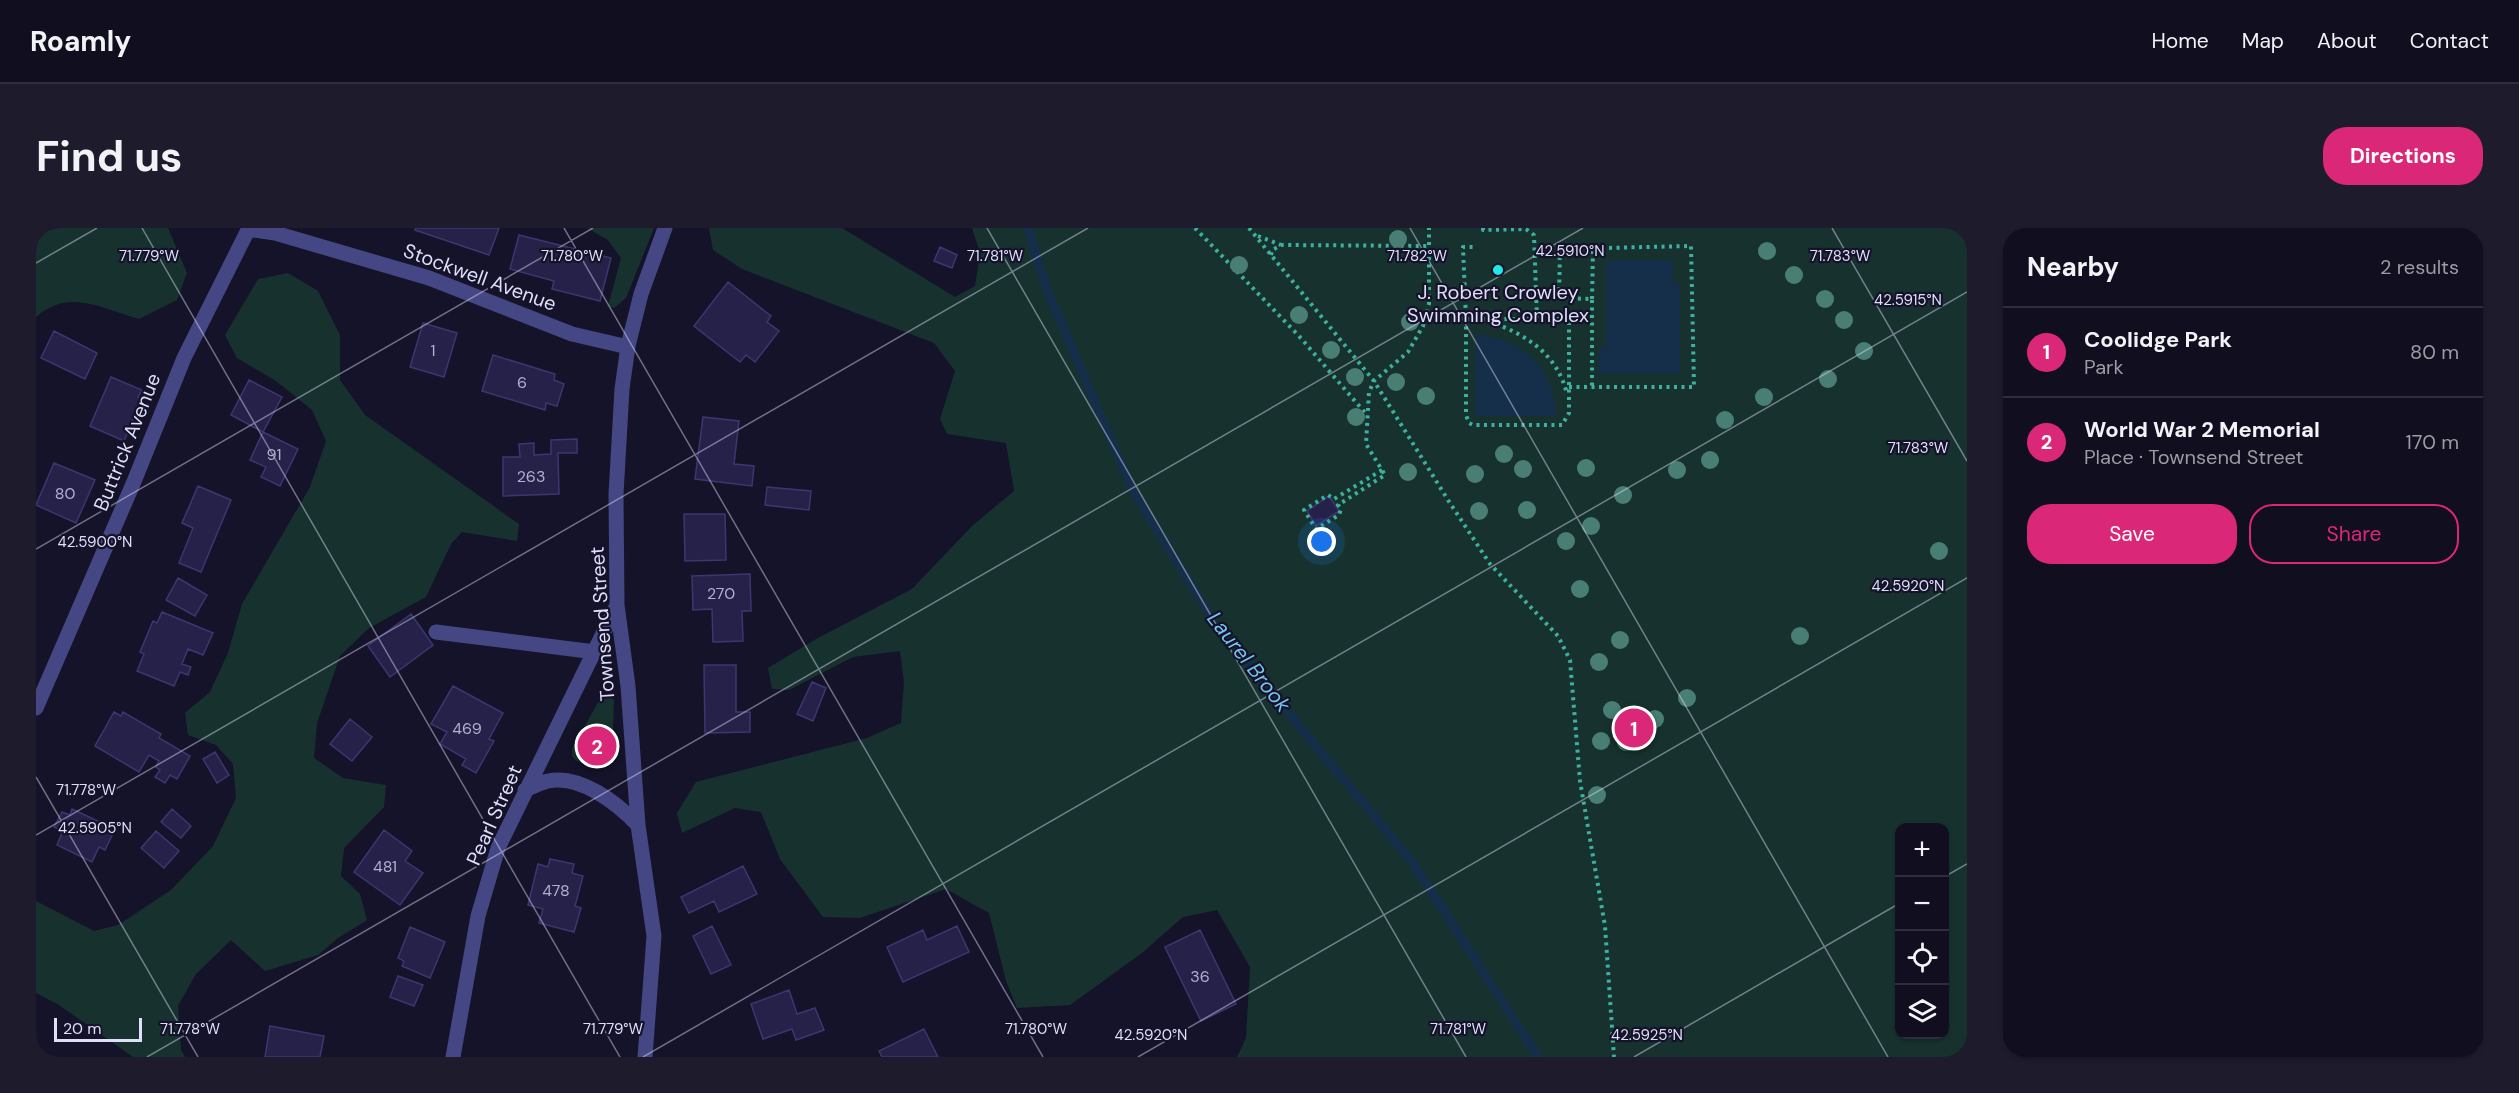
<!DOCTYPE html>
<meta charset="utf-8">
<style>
:root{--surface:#100e1f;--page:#1e1c2c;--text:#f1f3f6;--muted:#9c9ca4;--line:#302e3d;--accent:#db2777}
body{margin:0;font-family:"DM Sans",sans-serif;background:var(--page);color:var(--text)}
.controls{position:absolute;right:18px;bottom:18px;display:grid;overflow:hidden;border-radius:12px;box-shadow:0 2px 4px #0004}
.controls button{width:54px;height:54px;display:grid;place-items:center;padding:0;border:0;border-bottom:2px solid var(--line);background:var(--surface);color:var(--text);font:30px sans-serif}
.scale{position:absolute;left:18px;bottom:15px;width:88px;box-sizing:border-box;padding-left:6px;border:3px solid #dfdffc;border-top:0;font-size:16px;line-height:21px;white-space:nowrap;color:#dfdffc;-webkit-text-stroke:4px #151329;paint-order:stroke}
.you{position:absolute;left:1286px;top:314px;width:21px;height:21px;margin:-15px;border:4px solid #fff;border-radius:50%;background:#1a73e8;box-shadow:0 0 0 9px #1a73e833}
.badge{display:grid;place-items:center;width:39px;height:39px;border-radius:50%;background:var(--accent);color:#fff;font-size:20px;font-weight:700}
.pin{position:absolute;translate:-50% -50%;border:3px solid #fff;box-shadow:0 2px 6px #0006}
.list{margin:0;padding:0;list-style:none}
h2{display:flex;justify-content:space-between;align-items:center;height:78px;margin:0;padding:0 24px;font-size:26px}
h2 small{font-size:20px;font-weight:400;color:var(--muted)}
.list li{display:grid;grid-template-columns:39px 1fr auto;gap:18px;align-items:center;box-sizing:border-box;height:90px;padding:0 24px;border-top:2px solid var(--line)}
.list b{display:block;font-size:22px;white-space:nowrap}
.list p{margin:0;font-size:20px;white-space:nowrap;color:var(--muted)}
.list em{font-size:20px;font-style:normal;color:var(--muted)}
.actions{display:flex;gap:12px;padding:18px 24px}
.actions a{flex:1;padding:14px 0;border:2px solid var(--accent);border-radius:24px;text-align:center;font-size:21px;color:var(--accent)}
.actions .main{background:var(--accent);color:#fff}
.icon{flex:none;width:33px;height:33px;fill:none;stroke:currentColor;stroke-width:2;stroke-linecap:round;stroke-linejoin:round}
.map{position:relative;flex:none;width:1931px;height:829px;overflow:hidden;border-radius:24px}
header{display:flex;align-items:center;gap:36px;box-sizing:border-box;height:84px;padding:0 30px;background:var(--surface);border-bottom:2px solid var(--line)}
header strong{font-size:28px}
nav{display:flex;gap:33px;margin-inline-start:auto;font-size:21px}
.intro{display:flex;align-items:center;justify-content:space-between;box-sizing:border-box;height:144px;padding:0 36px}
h1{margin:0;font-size:42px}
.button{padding:15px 27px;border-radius:24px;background:var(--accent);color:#fff;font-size:21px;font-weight:700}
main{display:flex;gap:36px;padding:0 36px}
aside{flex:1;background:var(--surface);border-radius:24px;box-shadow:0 2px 4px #0004}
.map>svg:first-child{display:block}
</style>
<header>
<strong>Roamly</strong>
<nav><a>Home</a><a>Map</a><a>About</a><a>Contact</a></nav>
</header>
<div class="intro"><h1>Find us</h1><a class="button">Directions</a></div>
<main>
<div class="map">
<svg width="1931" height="829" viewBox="0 0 1931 829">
<rect width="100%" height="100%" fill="#151329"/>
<!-- green -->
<path fill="#17322e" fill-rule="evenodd" d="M 0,0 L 132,0 L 151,45 L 141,72 L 103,91 C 65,80 33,60 0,89 Z
M 551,0 L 618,0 L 590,70 L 578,80 L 572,78 L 585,30 L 572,12 Z
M 673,0 L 806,0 L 919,69 L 939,58 L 944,25 L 936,0 L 1931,0 L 1931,829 L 1201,829 L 1210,810 L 1214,739 L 1181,682 L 1147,689 L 1106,725 L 1034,777 L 981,780 L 970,753 L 953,685 L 910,661 L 824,690 L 787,689 L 744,631 L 725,584 L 699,580 L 646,605 L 641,585 L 660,554 L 831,510 L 865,495 L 868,454 L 864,423 L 817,429 L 753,462 L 736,461 L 732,440 L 780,411 L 876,361 L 936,298 L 978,263 L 970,215 L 911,206 L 904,191 L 919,143 L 898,115 L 706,41 L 677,22 ZM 1864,600 L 1908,600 L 1908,806 L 1864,806 Z
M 252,45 L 282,63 L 304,107 L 304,152 L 329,187 L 483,296 L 481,313 L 426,304 L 415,316 L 390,369 L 333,400 L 304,428 L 281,495 L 278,530 L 307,550 L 350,557 L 348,579 L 308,620 L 305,648 L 324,666 L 331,692 L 302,710 L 282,727 L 229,743 L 195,712 L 160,746 L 142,778 L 145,822 L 149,829 L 97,829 L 23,777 L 0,765 L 0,673 L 58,703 L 82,697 L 135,662 L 177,618 L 200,570 L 197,536 L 180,517 L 152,507 L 149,485 L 174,464 L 192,425 L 206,376 L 274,259 L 290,213 L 276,182 L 240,153 L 201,130 L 189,107 L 222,51 Z
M 571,466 L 578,472 L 576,534 L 568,540 L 540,533 L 536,528 L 536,521 L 564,471 Z"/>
<!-- water -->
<path fill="#152f4b" d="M 1570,32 L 1637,32 L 1637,55 L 1644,55 L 1644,145 L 1562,145 L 1563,120 L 1570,120 Z
M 1439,106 C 1487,112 1518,138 1520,188 L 1439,188 Z"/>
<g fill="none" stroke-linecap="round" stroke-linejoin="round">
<!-- stream -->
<path stroke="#152f4b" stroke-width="9" d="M 992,0 L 1010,59 L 1096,261 L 1182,400 L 1377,635 L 1502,829"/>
</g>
<!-- building -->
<path fill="#252148" stroke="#3c3671" stroke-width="1.5" d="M 380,0 L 463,0 L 453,27 L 379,2 Z
M 483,7 L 575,30 L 564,73 L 516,61 L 518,53 L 474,41 Z
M 904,19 L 921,27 L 916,40 L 898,33 Z
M 692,54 L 735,88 L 731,94 L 743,103 L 719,134 L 710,127 L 704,134 L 658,98 Z
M 387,95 L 421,105 L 408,149 L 374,139 Z
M 18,103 L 61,125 L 49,151 L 5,130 Z
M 457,127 L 519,146 L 518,152 L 528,156 L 521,178 L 510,175 L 509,182 L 446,163 Z
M 75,149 L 106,162 L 102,169 L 106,171 L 88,213 L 54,198 Z
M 213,152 L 246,169 L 227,204 L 195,187 Z
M 667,189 L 703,193 L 698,236 L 718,238 L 716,258 L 659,251 Z
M 227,204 L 262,221 L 244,258 L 225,249 L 230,239 L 214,232 Z
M 541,211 L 541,225 L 522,225 L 523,266 L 467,268 L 467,229 L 484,229 L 483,216 L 498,215 L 498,227 L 515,226 L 515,212 Z
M 18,235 L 59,252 L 40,295 L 0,277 Z
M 162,258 L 195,272 L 165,344 L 143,335 L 157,300 L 146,295 Z
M 731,259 L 775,263 L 773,282 L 729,277 Z
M 1293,268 L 1303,283 L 1280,298 L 1271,283 Z
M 648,286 L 689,286 L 690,332 L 649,333 Z
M 714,346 L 715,383 L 706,383 L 707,413 L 677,414 L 676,381 L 657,382 L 656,348 Z
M 142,350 L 171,367 L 159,388 L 130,372 Z
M 126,384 L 177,405 L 167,427 L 152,421 L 146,436 L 155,439 L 152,447 L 144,444 L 138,458 L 101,443 L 108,426 L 104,424 L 117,393 L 121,395 Z
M 375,386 L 397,417 L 354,449 L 332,418 Z
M 668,437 L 700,437 L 700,484 L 714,484 L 714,504 L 669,505 Z
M 776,454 L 790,460 L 777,493 L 761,486 Z
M 417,458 L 467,485 L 453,511 L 458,513 L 440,545 L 426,537 L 430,531 L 404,516 L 411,504 L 395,496 Z
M 78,484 L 85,488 L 87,484 L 125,506 L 123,510 L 154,528 L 141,551 L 134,547 L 129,555 L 119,549 L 124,542 L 120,539 L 123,533 L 113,527 L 103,544 L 59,518 Z
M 314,491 L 336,509 L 316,533 L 294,516 Z
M 179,524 L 193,547 L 181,555 L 167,531 Z
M 36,581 L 79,601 L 69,622 L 63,619 L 56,634 L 21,617 L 27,603 L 18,599 L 26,584 L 34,587 Z
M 136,581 L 155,598 L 145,610 L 125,594 Z
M 348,602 L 376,623 L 369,633 L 387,645 L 364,677 L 318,644 Z
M 120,603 L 143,623 L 128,640 L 105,620 Z
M 514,631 L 538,636 L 536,645 L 547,648 L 539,678 L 545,680 L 538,704 L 503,695 L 507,681 L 492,677 L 502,636 L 512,639 Z
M 707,638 L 721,666 L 683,684 L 678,673 L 653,685 L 645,669 Z
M 676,698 L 695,737 L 675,746 L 657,708 Z
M 921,698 L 933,724 L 867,754 L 851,719 L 887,702 L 891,712 Z
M 374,699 L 409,714 L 394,750 L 366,738 L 368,733 L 362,730 Z
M 1164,702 L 1200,776 L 1165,793 L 1129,719 Z
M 362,748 L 387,757 L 378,778 L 354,769 Z
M 753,762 L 761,786 L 779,780 L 788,802 L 760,812 L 756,801 L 727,811 L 715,776 Z
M 234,798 L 288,808 L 284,829 L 229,829 Z
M 888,801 L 902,829 L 846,829 L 843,823 Z"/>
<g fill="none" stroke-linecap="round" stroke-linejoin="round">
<!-- path -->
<path stroke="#3eb09e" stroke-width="4" stroke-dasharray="3 4.5" stroke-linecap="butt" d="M 1159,0 L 1263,108 L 1331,187
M 1213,0 L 1338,153 L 1412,272 L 1454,336 L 1522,408 L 1534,432 L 1544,553 L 1569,698 L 1578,829
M 1447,0 L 1447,2 L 1490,1 L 1498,7 L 1501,92
M 1222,8 L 1245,17
M 1235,27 L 1236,22 L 1246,17 L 1393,18
M 1556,71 L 1557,20
M 1430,91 L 1430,187 L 1433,195 L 1437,197 L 1526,197 L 1533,185 L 1533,91 L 1430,91 L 1427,19 L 1437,19
M 1453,93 C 1490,107 1521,125 1531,166
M 1533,159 L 1658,159 L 1655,18 L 1524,21 L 1523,70 L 1556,71 L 1556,159
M 1346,242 L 1298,271 L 1292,267 L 1268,282 L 1280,301 L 1303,287 L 1305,281 L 1302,277 L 1349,247 L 1330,216 L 1333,164 L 1338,153 L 1372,124 L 1387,98 L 1393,76 L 1393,0"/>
<!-- minor -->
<path stroke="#444783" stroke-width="15" d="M 212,1 L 239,5 L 393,50 L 536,106 L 592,119
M 400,404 L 559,424
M 0,480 L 97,256 L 148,130 L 213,0
M 489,562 C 496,559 504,555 512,553 C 544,546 581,575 602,597
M 417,829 L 442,688 L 462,620 L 581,377
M 609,829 L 618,708 L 602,597 L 592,458 L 581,377 L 580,266 L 586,161 L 592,118 L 605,66 L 629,0"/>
</g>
<!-- trees -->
<g fill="#487e74">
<circle cx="1362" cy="11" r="9"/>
<circle cx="1731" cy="23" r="9"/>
<circle cx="1203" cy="37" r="9"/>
<circle cx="1758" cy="47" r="9"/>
<circle cx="1789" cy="71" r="9"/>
<circle cx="1263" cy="87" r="9"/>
<circle cx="1808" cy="92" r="9"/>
<circle cx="1374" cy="94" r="9"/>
<circle cx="1295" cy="122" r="9"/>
<circle cx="1828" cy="123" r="9"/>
<circle cx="1319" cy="149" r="9"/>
<circle cx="1792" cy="151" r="9"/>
<circle cx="1360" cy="154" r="9"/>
<circle cx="1390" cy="168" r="9"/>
<circle cx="1728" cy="169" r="9"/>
<circle cx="1320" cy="189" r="9"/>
<circle cx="1689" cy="192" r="9"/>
<circle cx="1468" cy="226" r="9"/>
<circle cx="1674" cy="232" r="9"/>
<circle cx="1550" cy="240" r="9"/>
<circle cx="1487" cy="241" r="9"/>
<circle cx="1641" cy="242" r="9"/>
<circle cx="1372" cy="244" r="9"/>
<circle cx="1439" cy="246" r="9"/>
<circle cx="1587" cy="267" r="9"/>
<circle cx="1491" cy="282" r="9"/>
<circle cx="1443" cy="283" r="9"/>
<circle cx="1555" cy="298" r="9"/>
<circle cx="1530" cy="313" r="9"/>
<circle cx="1903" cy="323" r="9"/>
<circle cx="1544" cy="361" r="9"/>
<circle cx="1764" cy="408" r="9"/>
<circle cx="1584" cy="412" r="9"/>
<circle cx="1563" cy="434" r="9"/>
<circle cx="1651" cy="470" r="9"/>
<circle cx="1576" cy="482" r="9"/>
<circle cx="1619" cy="491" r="9"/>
<circle cx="1565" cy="513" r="9"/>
<circle cx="1590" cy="514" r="9"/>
<circle cx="1561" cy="567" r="9"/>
</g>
<!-- ticks -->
<path fill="none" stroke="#dfdffc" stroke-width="1.5" stroke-opacity="0.45" d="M 106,0 L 584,829M 528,0 L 1007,829M 951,0 L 1430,829M 1374,0 L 1852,829M 1796,0 L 1931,233M 0,35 L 61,0M 0,321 L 557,0M 0,549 L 162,829M 0,607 L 1052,0M 1908,649 L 1931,636M 111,829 L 1547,0M 607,829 L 1931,64M 1102,829 L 1931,350M 1598,829 L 1864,675"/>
<!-- markers -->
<circle fill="#1fe8e8" stroke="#151329" stroke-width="2" cx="1462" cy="42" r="6"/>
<g text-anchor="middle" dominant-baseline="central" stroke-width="4.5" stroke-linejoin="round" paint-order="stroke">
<!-- number labels -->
<g font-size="16" fill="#b0b0cf">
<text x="397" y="122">1</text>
<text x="486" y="154">6</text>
<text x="238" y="226">91</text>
<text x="495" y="248">263</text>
<text x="29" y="265">80</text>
<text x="685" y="365">270</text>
<text x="431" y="500">469</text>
<text x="349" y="638">481</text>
<text x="520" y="662">478</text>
<text x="1164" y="748">36</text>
</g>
<!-- street labels -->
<g font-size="20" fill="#dfdffc" stroke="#151329">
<text transform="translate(444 49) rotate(20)">Stockwell Avenue</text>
<text transform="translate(91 214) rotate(-68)">Buttrick Avenue</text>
<text transform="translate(566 396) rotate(-94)">Townsend Street</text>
<text transform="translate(458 587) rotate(-66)">Pearl Street</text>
</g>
<!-- poi labels -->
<g font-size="20" fill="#dfdffc" stroke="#151329">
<text x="1462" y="64">J. Robert Crowley<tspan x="1462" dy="23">Swimming Complex</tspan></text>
</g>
<!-- water labels -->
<g font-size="21" font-style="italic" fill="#77c5f1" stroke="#151329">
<text transform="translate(1213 434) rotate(52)">Laurel Brook</text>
</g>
</g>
<g font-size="15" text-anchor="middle" fill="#dfdffc" stroke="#151329" stroke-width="4.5" stroke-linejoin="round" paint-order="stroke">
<text x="1534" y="28">42.5910°N</text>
<text x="1804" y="33">71.783°W</text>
<text x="113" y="33">71.779°W</text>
<text x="536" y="33">71.780°W</text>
<text x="959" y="33">71.781°W</text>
<text x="1381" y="33">71.782°W</text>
<text x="1872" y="77">42.5915°N</text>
<text x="1882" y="225">71.783°W</text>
<text x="59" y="319">42.5900°N</text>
<text x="1872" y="363">42.5920°N</text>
<text x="50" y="567">71.778°W</text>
<text x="59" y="605">42.5905°N</text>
<text x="154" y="806">71.778°W</text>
<text x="577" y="806">71.779°W</text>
<text x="1000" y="806">71.780°W</text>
<text x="1422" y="806">71.781°W</text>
<text x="1115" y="812">42.5920°N</text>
<text x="1611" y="812">42.5925°N</text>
</g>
</svg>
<div class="controls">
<button>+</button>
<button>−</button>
<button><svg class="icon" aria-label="locate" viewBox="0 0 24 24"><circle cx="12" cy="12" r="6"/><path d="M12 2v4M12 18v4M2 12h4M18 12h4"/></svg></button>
<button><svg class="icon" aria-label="layers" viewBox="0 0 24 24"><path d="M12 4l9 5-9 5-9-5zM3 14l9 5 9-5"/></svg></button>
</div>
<div class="scale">20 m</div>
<div class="you"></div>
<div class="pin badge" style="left:1598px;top:500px">1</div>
<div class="pin badge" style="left:561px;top:518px">2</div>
</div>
<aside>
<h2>Nearby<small>2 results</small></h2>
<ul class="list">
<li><span class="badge">1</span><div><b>Coolidge Park</b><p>Park</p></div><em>80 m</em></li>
<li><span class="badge">2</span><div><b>World War 2 Memorial</b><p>Place · Townsend Street</p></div><em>170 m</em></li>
</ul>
<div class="actions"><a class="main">Save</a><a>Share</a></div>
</aside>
</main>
